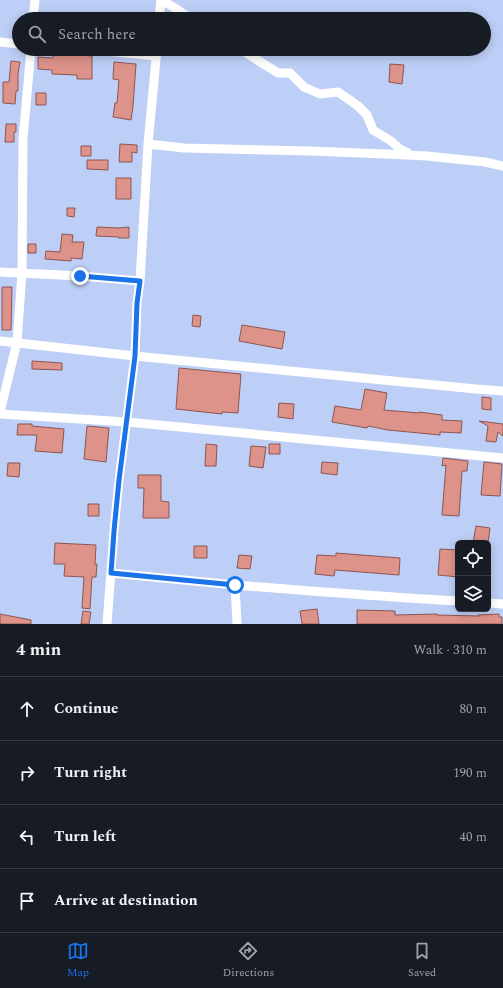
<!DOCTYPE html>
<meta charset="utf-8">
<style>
:root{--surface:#171b24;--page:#242831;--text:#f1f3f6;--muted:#9ea1a6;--line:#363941;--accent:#1a73e8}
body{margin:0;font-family:Spectral,serif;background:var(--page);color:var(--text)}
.controls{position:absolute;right:12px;bottom:12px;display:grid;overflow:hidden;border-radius:6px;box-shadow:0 2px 10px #0003}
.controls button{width:36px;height:36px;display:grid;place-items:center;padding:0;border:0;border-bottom:1px solid var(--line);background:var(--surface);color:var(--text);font:20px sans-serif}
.stop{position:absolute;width:12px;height:12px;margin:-9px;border:3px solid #1a73e8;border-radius:50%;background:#fff}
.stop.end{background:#1a73e8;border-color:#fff;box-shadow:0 1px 4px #0008}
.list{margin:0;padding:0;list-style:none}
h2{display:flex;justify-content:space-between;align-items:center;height:52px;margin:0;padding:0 16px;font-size:17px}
h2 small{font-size:13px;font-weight:400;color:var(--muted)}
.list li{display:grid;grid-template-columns:26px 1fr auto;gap:12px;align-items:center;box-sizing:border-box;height:64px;padding:0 16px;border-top:1px solid var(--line)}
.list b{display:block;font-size:15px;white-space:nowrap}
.list em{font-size:13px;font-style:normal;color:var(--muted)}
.icon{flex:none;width:22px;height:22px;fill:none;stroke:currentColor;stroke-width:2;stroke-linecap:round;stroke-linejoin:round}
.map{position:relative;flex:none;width:503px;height:624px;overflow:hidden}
.search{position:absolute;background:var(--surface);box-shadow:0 2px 10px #0003;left:12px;right:12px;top:12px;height:44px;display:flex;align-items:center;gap:10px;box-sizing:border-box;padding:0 14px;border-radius:22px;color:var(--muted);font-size:15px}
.sheet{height:308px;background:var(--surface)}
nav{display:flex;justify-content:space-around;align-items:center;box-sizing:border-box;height:56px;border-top:1px solid var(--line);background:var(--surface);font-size:11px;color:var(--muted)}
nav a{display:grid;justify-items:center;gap:2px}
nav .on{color:var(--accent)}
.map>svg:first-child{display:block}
</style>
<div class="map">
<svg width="503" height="624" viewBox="0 0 503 624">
<rect width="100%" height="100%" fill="#bdcff6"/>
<!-- building -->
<path fill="#dd928a" stroke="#8c5651" d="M 53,53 L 92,56 L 92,79 L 77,79 L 77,75 L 52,74 L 52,70 L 38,69 L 38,57 L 53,58 Z
M 11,61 L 20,62 L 18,74 L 18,91 L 16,91 L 15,104 L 3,103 L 3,82 L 9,82 Z
M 114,62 L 136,64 L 133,106 L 131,120 L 113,117 L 115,103 L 117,103 L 119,80 L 113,79 Z
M 390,64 L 404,65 L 402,84 L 389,82 Z
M 36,93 L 46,93 L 46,105 L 36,105 Z
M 6,124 L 16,124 L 16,132 L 14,132 L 14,142 L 5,142 Z
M 120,144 L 137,145 L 137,153 L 132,152 L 132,162 L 119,162 Z
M 81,146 L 91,146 L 91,156 L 81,156 Z
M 87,160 L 108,160 L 108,170 L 87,169 Z
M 116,178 L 131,178 L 131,199 L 116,199 Z
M 67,208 L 75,208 L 74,217 L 67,216 Z
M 97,227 L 119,228 L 129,227 L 129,238 L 119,238 L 119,237 L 96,236 Z
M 62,234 L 73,235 L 72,242 L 84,242 L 82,259 L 71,258 L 71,261 L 45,259 L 46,251 L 60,252 Z
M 28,244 L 36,244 L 36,253 L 28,253 Z
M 2,287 L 12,287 L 11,330 L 2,330 Z
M 193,315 L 201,316 L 200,327 L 192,326 Z
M 242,325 L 285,332 L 282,349 L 239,341 Z
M 32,361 L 62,363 L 62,370 L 32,369 Z
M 179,368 L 241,374 L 238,413 L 222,412 L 222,414 L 176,409 Z
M 365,389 L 387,393 L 384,410 L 419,413 L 419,412 L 442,415 L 442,420 L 462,421 L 461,433 L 440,432 L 440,435 L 388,430 L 368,426 L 367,428 L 332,422 L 335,406 L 361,410 Z
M 482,397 L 491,398 L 491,410 L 482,409 Z
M 279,403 L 294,404 L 293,419 L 278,417 Z
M 479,421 L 503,424 L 503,436 L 498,432 L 496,442 L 486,441 L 488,426 Z
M 18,424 L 32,424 L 32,426 L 64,429 L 62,453 L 35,451 L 37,435 L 17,435 Z
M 87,426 L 109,428 L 106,462 L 84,459 Z
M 206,444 L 217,445 L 216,466 L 205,466 Z
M 269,444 L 280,444 L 280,454 L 269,454 Z
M 251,446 L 266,447 L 263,468 L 249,466 Z
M 443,458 L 468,461 L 467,471 L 462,471 L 459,516 L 442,515 L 446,465 L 442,466 Z
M 322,462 L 338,463 L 337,475 L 321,473 Z
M 484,462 L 502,464 L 500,496 L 481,495 Z
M 8,463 L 20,463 L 19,477 L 7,476 Z
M 138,475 L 161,475 L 161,501 L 169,502 L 169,518 L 143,518 L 144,488 L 138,488 Z
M 88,504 L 99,504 L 99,516 L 88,516 Z
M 476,526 L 490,528 L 488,543 L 473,543 Z
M 55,543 L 96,545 L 95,564 L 97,564 L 96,577 L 92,577 L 90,609 L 82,608 L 84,577 L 64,576 L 65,564 L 54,564 Z
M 194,546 L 207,546 L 207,558 L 194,558 Z
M 440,549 L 458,550 L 458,577 L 438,575 Z
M 336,553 L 400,558 L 399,575 L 335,570 L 334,576 L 315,574 L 317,555 L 336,556 Z
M 239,555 L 252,556 L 250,569 L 237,568 Z
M 317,609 L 319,624 L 302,624 L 300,611 Z
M 357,610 L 395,611 L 395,615 L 437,614 L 437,615 L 479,616 L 478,615 L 499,614 L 499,617 L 502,617 L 502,624 L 357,624 Z
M 83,611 L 91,612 L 89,624 L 81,624 Z
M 0,614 L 31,620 L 31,624 L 0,624 Z"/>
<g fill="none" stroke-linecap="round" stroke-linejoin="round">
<!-- minor -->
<path stroke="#fff" stroke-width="9" d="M 162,0 L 192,19
M 33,19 L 35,0
M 159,19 L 161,0
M 0,42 L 19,44
M 86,49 L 156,56
M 240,49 L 278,73 L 290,73 L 304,87 L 320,94 L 338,92 L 358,106 L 367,115 L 373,130 L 391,141 L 400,149 L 408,153
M 148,144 L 184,148 L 310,151 L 386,154 L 427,156 L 485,162 L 503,166
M 0,272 L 80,276 L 140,281
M 0,341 L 135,356 L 476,389 L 503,391
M 0,412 L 17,342 L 22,273 L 23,139 L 31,49
M 0,414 L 127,422 L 503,458
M 111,573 C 152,577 193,581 235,585 C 309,591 383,597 458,601
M 235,585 L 237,624
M 488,603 L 503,604
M 107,624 L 114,531 L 119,480 L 135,356 L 137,303 L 140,281 L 148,144 L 157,49"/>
</g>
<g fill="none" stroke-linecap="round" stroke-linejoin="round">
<!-- route -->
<path stroke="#1a73e8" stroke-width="5" d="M 80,276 L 140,281 L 137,303 L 135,356 L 119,480 L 114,531 L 111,573 L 235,585"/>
</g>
</svg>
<div class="controls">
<button><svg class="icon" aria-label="locate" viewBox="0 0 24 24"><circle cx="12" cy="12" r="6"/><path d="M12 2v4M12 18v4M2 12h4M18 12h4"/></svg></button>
<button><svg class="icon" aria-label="layers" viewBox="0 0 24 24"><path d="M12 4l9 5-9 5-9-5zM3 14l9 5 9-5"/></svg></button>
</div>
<div class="stop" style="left:235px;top:585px"></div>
<div class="stop end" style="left:80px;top:276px"></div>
<div class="search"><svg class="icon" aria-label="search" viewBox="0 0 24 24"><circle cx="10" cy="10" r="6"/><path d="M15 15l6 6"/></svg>Search here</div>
</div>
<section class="sheet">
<h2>4 min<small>Walk · 310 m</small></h2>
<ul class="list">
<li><svg class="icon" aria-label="ahead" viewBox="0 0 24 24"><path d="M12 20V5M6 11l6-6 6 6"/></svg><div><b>Continue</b></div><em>80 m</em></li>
<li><svg class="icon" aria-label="right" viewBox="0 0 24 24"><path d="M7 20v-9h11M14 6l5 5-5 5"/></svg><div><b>Turn right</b></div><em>190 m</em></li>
<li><svg class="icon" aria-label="left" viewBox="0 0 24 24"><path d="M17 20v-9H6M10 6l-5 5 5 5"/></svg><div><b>Turn left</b></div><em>40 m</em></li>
<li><svg class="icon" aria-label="arrive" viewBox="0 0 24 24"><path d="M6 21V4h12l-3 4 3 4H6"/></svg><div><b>Arrive at destination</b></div></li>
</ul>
</section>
<nav>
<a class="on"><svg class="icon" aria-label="map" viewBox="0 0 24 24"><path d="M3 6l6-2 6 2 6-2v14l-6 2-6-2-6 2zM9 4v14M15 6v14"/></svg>Map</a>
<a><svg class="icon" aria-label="directions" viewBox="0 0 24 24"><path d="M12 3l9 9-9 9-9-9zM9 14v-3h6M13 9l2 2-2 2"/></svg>Directions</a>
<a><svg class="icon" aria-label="saved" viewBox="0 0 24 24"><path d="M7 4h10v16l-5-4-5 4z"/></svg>Saved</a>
</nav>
